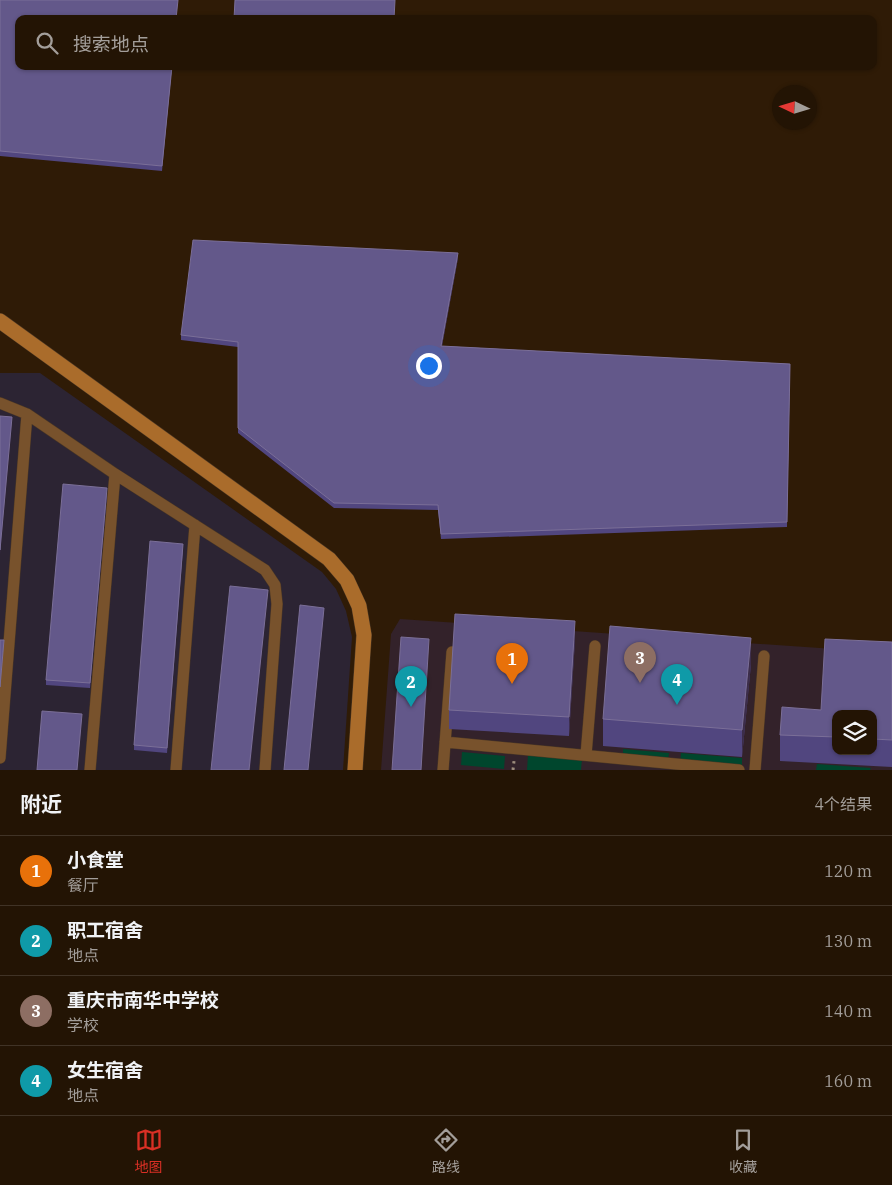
<!DOCTYPE html>
<html lang="zh">
<meta charset="utf-8">
<style>
:root{--surface:#231404;--page:#2f2113;--text:#f1f3f6;--muted:#a39e9a;--line:#403326;--accent:#d93025}
body{margin:0;font-family:"IBM Plex Serif","Noto Sans SC",serif;background:var(--page);color:var(--text)}
.controls{position:absolute;right:15px;bottom:15px;display:grid;overflow:hidden;border-radius:10px;box-shadow:0 1px 4px #0004}
.controls button{width:45px;height:45px;display:grid;place-items:center;padding:0;border:0;border-bottom:1px solid var(--line);background:var(--surface);color:var(--text);font:25px sans-serif}
.compass{position:absolute;left:772px;top:85px;width:45px;height:45px;border-radius:50%;background:var(--surface);box-shadow:0 1px 4px #0004;rotate:274deg}
.you{position:absolute;left:428px;top:365px;width:18px;height:18px;margin:-12px;border:4px solid #fff;border-radius:50%;background:#1a73e8;box-shadow:0 0 0 8px #1a73e833}
.badge{display:grid;place-items:center;width:32px;height:32px;border-radius:50%;background:var(--accent);color:#fff;font-size:16px;font-weight:700}
.pin{position:absolute;translate:-50% -41px;filter:drop-shadow(0 1px 2px #0008)}
.pin::after{content:'';position:absolute;top:26px;width:18px;height:15px;background:inherit;clip-path:polygon(0 0,100% 0,50% 100%)}
.list{margin:0;padding:0;list-style:none}
h2{display:flex;justify-content:space-between;align-items:center;height:65px;margin:0;padding:0 20px;font-size:21px}
h2 small{font-size:16px;font-weight:400;color:var(--muted)}
.list li{display:grid;grid-template-columns:32px 1fr auto;gap:15px;align-items:center;box-sizing:border-box;height:70px;padding:0 20px;border-top:1px solid var(--line)}
.list b{display:block;font-size:19px;white-space:nowrap}
.list p{margin:0;font-size:16px;white-space:nowrap;color:var(--muted)}
.list em{font-size:16px;font-style:normal;color:var(--muted)}
.icon{flex:none;width:28px;height:28px;fill:none;stroke:currentColor;stroke-width:2;stroke-linecap:round;stroke-linejoin:round}
.map{position:relative;flex:none;width:892px;height:770px;overflow:hidden}
.search{position:absolute;background:var(--surface);box-shadow:0 1px 4px #0004;left:15px;right:15px;top:15px;height:55px;display:flex;align-items:center;gap:12px;box-sizing:border-box;padding:0 18px;border-radius:10px;color:var(--muted);font-size:19px}
.sheet{height:345px;background:var(--surface)}
nav{display:flex;justify-content:space-around;align-items:center;box-sizing:border-box;height:70px;border-top:1px solid var(--line);background:var(--surface);font-size:14px;color:var(--muted)}
nav a{display:grid;justify-items:center;gap:2px}
nav .on{color:var(--accent)}
.map>svg:first-child{display:block}
</style>
<div class="map">
<svg width="892" height="770" viewBox="0 0 892 770">
<rect width="100%" height="100%" fill="#2f1b06"/>
<!-- commercial -->
<path fill="#2c2433" d="M 0,373 L 40,373 L 322,572 L 336,589 L 346,611 L 352,637 L 343,770 L 0,770 Z"/>
<!-- education -->
<path fill="#33222a" fill-rule="evenodd" d="M 400,619 L 892,653 L 892,770 L 381,770 L 391,634 ZM 836,714 L 873,714 L 873,751 L 836,751 Z"/>
<!-- green -->
<path fill="#00462d" d="M 623,749 L 669,753 L 668,761 L 623,757 Z
M 462,752 L 505,756 L 504,769 L 461,765 Z
M 681,753 L 742,758 L 742,768 L 680,763 Z
M 528,755 L 582,759 L 581,770 L 527,770 Z
M 817,764 L 871,768 L 870,770 L 816,770 Z"/>
<g fill="none" stroke-linecap="round" stroke-linejoin="round">
<!-- lane casing -->
<g stroke="#4c3825" stroke-width="12">
<path id="lane" d="M 0,403 L 27,414 L 115,474 L 265,570 L 275,585 L 277,604 L 265,770
M 445,742 L 739,770
M 586,755 L 595,646
M 0,758 L 27,414
M 90,770 L 115,474
M 176,770 L 195,525
M 443,770 L 452,652
M 755,770 L 764,656"/>
</g>
<!-- secondary casing -->
<g stroke="#4c3825" stroke-width="16">
<path id="secondary" d="M 0,321 L 329,559 L 347,580 L 359,606 L 364,635 L 355,770"/>
</g>
<!-- path -->
<path stroke="#9c8b7b" stroke-width="3" stroke-dasharray="2.5 4" stroke-linecap="butt" d="M 513,770 L 514,761"/>
<!-- lane -->
<use href="#lane" stroke="#78522c" stroke-width="11"/>
<!-- secondary -->
<use href="#secondary" stroke="#aa6c2b" stroke-width="15"/>
</g>
<!-- wall -->
<path fill="#51467f" fill-rule="evenodd" d="M 0,0 L 19,66 L 172,66 L 162,171 L 0,156 Z
M 458,258 L 442,346 L 790,364 L 787,527 L 441,539 L 438,510 L 334,508 L 238,433 L 238,347 L 181,340 L 181,335 Z
M 107,493 L 90,688 L 46,685 L 46,680 Z
M 183,549 L 167,753 L 134,750 L 134,745 Z
M 575,640 L 569,736 L 449,729 L 449,710 Z
M 892,642 L 892,767 L 780,761 L 780,735 L 821,710 ZM 836,714 L 873,714 L 873,751 L 836,751 Z
M 751,664 L 742,757 L 603,746 L 603,719 Z"/>
<!-- shaded-wall -->
<path fill="#3c2d4a" d="M 458,253 L 458,258 L 441,351 L 441,346 Z
M 12,417 L 12,422 L 0,555 L 0,550 Z
M 107,488 L 107,493 L 90,688 L 90,683 Z
M 268,590 L 250,770 L 249,770 Z
M 324,608 L 324,613 L 308,770 Z
M 575,621 L 575,640 L 569,736 L 569,717 Z
M 751,638 L 751,664 L 742,757 L 742,730 Z"/>
<!-- building -->
<path fill="#63588a" stroke="#7b6f98" d="M 0,0 L 178,0 L 176,19 L 19,19 L 19,66 L 172,66 L 162,166 L 0,151 Z
M 235,0 L 395,0 L 394,19 L 234,19 Z
M 193,240 L 458,253 L 441,346 L 790,364 L 787,522 L 441,534 L 438,505 L 334,503 L 238,428 L 238,342 L 181,335 Z
M 0,416 L 12,417 L 0,550 Z
M 63,484 L 107,488 L 90,683 L 46,680 Z
M 150,541 L 183,544 L 167,748 L 134,745 Z
M 230,586 L 268,590 L 249,770 L 211,770 Z
M 300,605 L 324,608 L 308,770 L 284,770 Z
M 455,614 L 575,621 L 569,717 L 449,710 Z
M 610,626 L 751,638 L 742,730 L 603,719 Z
M 401,637 L 429,639 L 421,770 L 392,770 Z
M 825,639 L 892,642 L 892,740 L 873,739 L 873,714 L 836,714 L 836,737 L 780,735 L 782,707 L 821,710 Z
M 0,640 L 4,640 L 0,687 Z
M 42,711 L 82,714 L 77,770 L 37,770 Z"/>
</svg>
<div class="controls">
<button><svg class="icon" aria-label="layers" viewBox="0 0 24 24"><path d="M12 4l9 5-9 5-9-5zM3 14l9 5 9-5"/></svg></button>
</div>
<svg class="compass" viewBox="-18 -18 36 36"><path d="M0-13l5 13h-10z" fill="#e53935"/><path d="M0 13l5-13h-10z" fill="#a39e9a"/></svg>
<div class="you"></div>
<div class="pin badge" style="left:512px;top:684px;background:#e8710a">1</div>
<div class="pin badge" style="left:411px;top:707px;background:#0f9aa8">2</div>
<div class="pin badge" style="left:640px;top:683px;background:#8d6e63">3</div>
<div class="pin badge" style="left:677px;top:705px;background:#0f9aa8">4</div>
<div class="search"><svg class="icon" aria-label="search" viewBox="0 0 24 24"><circle cx="10" cy="10" r="6"/><path d="M15 15l6 6"/></svg>搜索地点</div>
</div>
<section class="sheet">
<h2>附近<small>4个结果</small></h2>
<ul class="list">
<li><span class="badge" style="background:#e8710a">1</span><div><b>小食堂</b><p>餐厅</p></div><em>120 m</em></li>
<li><span class="badge" style="background:#0f9aa8">2</span><div><b>职工宿舍</b><p>地点</p></div><em>130 m</em></li>
<li><span class="badge" style="background:#8d6e63">3</span><div><b>重庆市南华中学校</b><p>学校</p></div><em>140 m</em></li>
<li><span class="badge" style="background:#0f9aa8">4</span><div><b>女生宿舍</b><p>地点</p></div><em>160 m</em></li>
</ul>
</section>
<nav>
<a class="on"><svg class="icon" aria-label="map" viewBox="0 0 24 24"><path d="M3 6l6-2 6 2 6-2v14l-6 2-6-2-6 2zM9 4v14M15 6v14"/></svg>地图</a>
<a><svg class="icon" aria-label="directions" viewBox="0 0 24 24"><path d="M12 3l9 9-9 9-9-9zM9 14v-3h6M13 9l2 2-2 2"/></svg>路线</a>
<a><svg class="icon" aria-label="saved" viewBox="0 0 24 24"><path d="M7 4h10v16l-5-4-5 4z"/></svg>收藏</a>
</nav>
